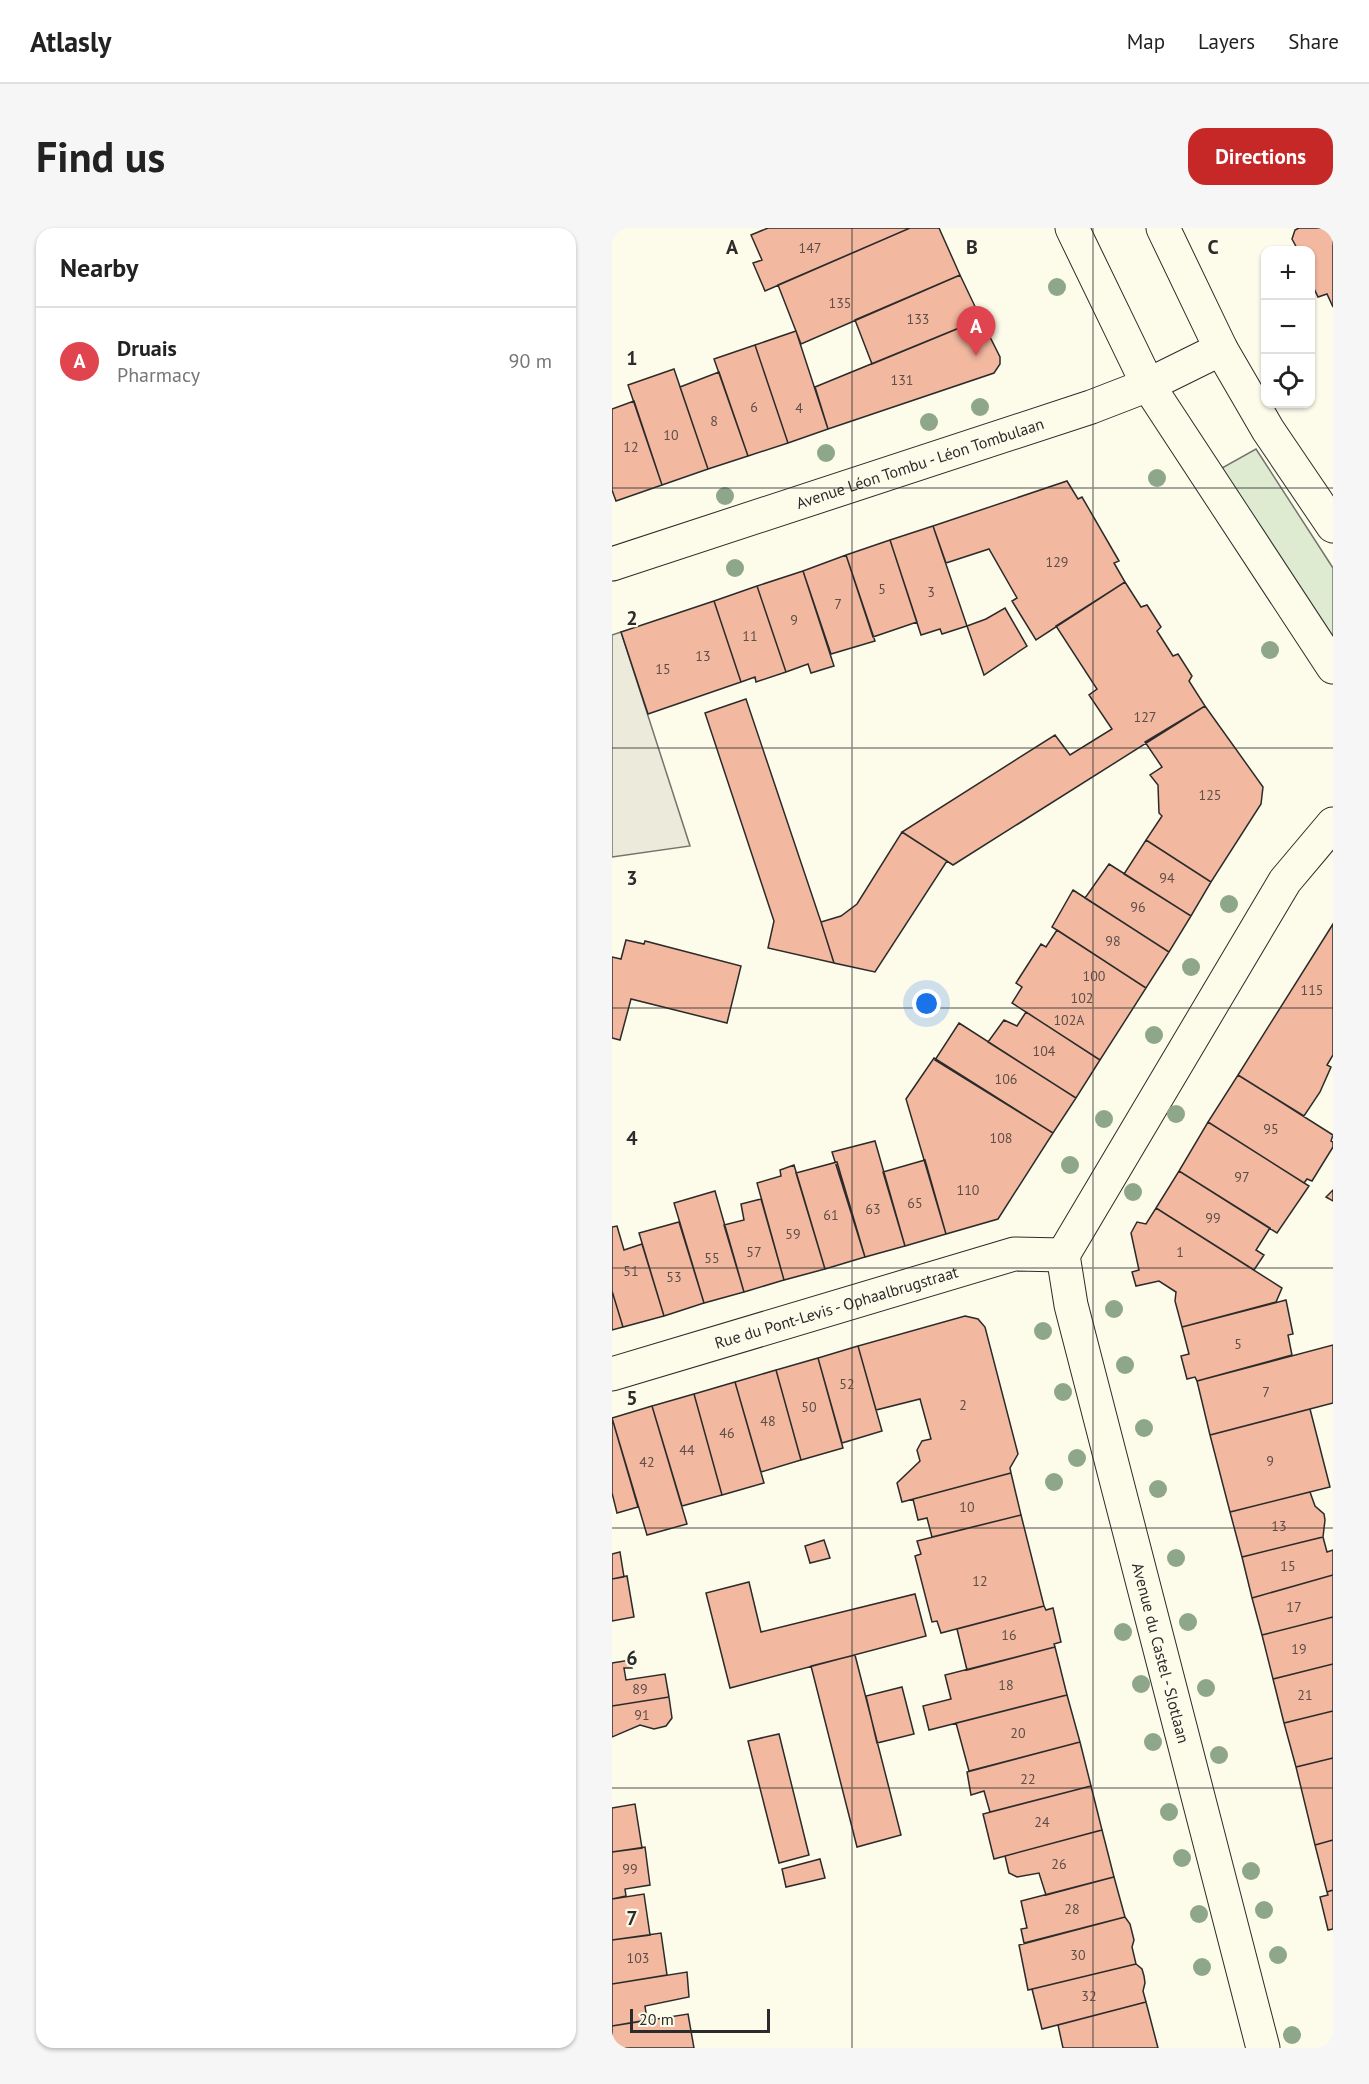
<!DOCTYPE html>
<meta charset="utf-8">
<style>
:root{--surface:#fff;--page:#f6f6f6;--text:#222;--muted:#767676;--line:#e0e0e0;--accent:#c62828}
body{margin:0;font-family:"PT Sans",sans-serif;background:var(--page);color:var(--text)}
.controls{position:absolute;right:18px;top:18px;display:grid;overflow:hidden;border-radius:12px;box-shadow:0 2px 4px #0004}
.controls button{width:54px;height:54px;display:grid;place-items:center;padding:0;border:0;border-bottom:2px solid var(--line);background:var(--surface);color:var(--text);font:30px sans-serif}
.scale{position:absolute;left:18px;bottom:15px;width:140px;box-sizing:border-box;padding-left:6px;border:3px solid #2b2b2b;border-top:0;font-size:16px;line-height:21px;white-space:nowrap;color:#2b2b2b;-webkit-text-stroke:4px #fdfbea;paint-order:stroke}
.you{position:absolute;left:315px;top:776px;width:21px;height:21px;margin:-15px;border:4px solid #fff;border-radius:50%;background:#1a73e8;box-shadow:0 0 0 9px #1a73e833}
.badge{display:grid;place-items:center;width:39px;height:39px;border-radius:50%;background:var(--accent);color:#fff;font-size:20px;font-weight:700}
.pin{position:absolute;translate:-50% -50px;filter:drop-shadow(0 2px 3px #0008)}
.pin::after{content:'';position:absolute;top:32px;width:21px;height:18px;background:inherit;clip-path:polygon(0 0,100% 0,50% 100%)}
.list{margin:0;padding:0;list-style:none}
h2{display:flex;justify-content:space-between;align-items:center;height:78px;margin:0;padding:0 24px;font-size:26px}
h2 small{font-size:20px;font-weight:400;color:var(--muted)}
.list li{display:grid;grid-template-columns:39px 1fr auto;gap:18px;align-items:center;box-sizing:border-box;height:108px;padding:0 24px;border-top:2px solid var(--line)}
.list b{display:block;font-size:22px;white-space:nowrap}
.list p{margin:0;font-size:20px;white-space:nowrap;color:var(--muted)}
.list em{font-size:20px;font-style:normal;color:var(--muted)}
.icon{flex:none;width:33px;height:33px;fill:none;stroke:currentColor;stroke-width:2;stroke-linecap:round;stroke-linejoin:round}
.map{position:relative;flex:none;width:721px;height:1820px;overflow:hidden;border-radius:18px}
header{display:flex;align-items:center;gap:36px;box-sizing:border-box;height:84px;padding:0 30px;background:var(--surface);border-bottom:2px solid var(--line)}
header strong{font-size:28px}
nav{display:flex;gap:33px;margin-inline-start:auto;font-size:21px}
.intro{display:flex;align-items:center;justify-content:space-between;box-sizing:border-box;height:144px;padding:0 36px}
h1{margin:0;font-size:42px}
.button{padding:15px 27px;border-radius:18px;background:var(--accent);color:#fff;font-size:21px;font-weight:700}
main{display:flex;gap:36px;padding:0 36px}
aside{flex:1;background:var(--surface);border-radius:18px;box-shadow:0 2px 4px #0004}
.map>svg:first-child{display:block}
</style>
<header>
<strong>Atlasly</strong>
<nav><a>Map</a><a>Layers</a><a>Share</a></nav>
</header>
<div class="intro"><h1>Find us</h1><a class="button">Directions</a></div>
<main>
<aside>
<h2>Nearby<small></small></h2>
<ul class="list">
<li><span class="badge" style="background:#e0444e">A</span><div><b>Druais</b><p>Pharmacy</p></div><em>90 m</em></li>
</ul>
</aside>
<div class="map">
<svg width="721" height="1820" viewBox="0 0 721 1820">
<rect width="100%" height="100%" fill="#fdfbea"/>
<!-- green -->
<path fill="#deebd1" stroke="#74746e" stroke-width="1.5" d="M 644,221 L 721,340 L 721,412 L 610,240 Z"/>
<!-- parking -->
<path fill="#eceadb" stroke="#74746e" stroke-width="1.5" d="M 9,404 L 78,618 L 0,629 L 0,407 Z"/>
<!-- building -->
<path fill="#f2b8a0" stroke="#2b2b2b" stroke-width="1.5" d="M 156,0 L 298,0 L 153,63 L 141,35 L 150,32 L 139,7 Z
M 298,0 L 327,0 L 348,47 L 189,116 L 166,57 Z
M 687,0 L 721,0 L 721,79 L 715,66 L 706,69 L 698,52 L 698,22 L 686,22 L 680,11 L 683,2 Z
M 348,47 L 369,91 L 260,136 L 243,92 Z
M 369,91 L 388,129 L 388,136 L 382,145 L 216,201 L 203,159 Z
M 184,103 L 216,201 L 176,215 L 143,117 Z
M 143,117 L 176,215 L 136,228 L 102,131 Z
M 62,141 L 96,241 L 50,257 L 16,157 Z
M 107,144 L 136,228 L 96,241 L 68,159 Z
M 22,173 L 50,257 L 4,273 L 0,262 L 0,181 Z
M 455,253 L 466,271 L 470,269 L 507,333 L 502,335 L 513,354 L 424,412 L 400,373 L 405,370 L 377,321 L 334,335 L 321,298 Z
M 321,298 L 355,398 L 330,406 L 328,401 L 309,407 L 278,312 Z
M 278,312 L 305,394 L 261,409 L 234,327 Z
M 234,327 L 263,413 L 219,426 L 191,343 Z
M 191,343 L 222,438 L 199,445 L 196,436 L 174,444 L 145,358 Z
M 513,354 L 529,379 L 535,377 L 549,399 L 545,403 L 561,428 L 566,426 L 580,448 L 577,453 L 593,478 L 341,637 L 290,604 L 443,507 L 458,527 L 500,501 L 477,467 L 485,461 L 444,398 Z
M 145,358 L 174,444 L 144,454 L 143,449 L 129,454 L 102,373 Z
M 102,373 L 129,454 L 36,486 L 9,404 Z
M 393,380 L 415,418 L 372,447 L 355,398 L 374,391 Z
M 134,471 L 209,694 L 222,735 L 156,720 L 162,693 L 93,485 Z
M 593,478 L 651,559 L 649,576 L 599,654 L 534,612 L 550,588 L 547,585 L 546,557 L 538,547 L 550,539 L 533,514 Z
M 290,604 L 335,633 L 263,744 L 222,735 L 209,694 L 229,688 L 245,676 Z
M 534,612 L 599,654 L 579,688 L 512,646 Z
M 497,636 L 579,688 L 557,724 L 473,670 Z
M 461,662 L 557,724 L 534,760 L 440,699 Z
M 721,696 L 721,827 L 715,837 L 719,839 L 708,864 L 692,888 L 626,847 Z
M 445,702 L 534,760 L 488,832 L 400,775 L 410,759 L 404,755 L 429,716 L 434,719 Z
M 14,712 L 32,716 L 33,713 L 129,738 L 115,795 L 19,771 L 8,812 L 0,810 L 0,729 L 9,731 Z
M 414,784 L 488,832 L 464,870 L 376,814 L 392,792 L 405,798 Z
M 347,795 L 464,870 L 441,905 L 323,832 Z
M 322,830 L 441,905 L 386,991 L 334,1006 L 294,871 Z
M 626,847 L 721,907 L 719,913 L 721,914 L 721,919 L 700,953 L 695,951 L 692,955 L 596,894 Z
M 596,894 L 697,958 L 665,1005 L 567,943 Z
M 263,913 L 293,1018 L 253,1029 L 220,924 Z
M 313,932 L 334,1006 L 293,1018 L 271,944 Z
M 225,934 L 253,1029 L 213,1041 L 184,945 Z
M 182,937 L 213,1041 L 172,1052 L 145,955 L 169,948 L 168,942 Z
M 567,943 L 658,1000 L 644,1022 L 652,1027 L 642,1042 L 544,980 Z
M 721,962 L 721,973 L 714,969 Z
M 103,963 L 132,1064 L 92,1075 L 62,975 Z
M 149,971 L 172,1052 L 132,1064 L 112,997 L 132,992 L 129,976 Z
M 544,980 L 670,1060 L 664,1074 L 570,1099 L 563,1073 L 564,1064 L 547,1053 L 524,1058 L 520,1044 L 527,1042 L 519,1005 L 525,994 L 534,996 Z
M 67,994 L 92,1075 L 52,1088 L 27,1005 Z
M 5,998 L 12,1022 L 30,1016 L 52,1088 L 11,1099 L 0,1063 L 0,999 Z
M 0,1063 L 11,1099 L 0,1102 Z
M 674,1072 L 681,1106 L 676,1107 L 680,1127 L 585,1153 L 583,1149 L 575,1151 L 569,1128 L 577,1126 L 570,1099 Z
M 353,1088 L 366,1091 L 373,1099 L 406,1226 L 398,1240 L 399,1245 L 290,1274 L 285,1255 L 308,1233 L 305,1222 L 310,1213 L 319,1211 L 308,1171 L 264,1182 L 246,1118 Z
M 721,1117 L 721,1175 L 598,1207 L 585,1153 Z
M 246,1118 L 270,1203 L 230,1215 L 206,1130 Z
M 206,1130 L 231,1220 L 189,1232 L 164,1142 Z
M 164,1142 L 189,1232 L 149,1244 L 123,1154 Z
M 123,1154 L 152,1255 L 110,1267 L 82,1166 Z
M 82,1166 L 110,1267 L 70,1278 L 40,1178 Z
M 40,1178 L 75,1296 L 35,1307 L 0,1190 Z
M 698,1181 L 718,1259 L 618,1284 L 598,1207 Z
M 0,1190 L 26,1279 L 5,1285 L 0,1265 Z
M 399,1245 L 409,1287 L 320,1309 L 315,1290 L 306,1292 L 301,1271 Z
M 698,1264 L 703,1278 L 712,1286 L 713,1292 L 711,1309 L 630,1329 L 618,1284 Z
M 409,1287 L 432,1378 L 329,1405 L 325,1393 L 320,1394 L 303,1328 L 309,1326 L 305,1313 Z
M 711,1309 L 715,1324 L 721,1322 L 721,1347 L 640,1370 L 630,1329 Z
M 212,1312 L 218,1330 L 198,1335 L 193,1318 Z
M 8,1324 L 12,1349 L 0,1351 L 0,1326 Z
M 721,1347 L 721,1389 L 650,1407 L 640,1370 Z
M 15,1348 L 22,1389 L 0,1393 L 0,1351 Z
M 137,1354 L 149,1404 L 303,1366 L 314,1408 L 118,1460 L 94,1365 Z
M 432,1378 L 434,1382 L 441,1380 L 449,1414 L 442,1416 L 443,1419 L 355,1442 L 345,1401 Z
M 721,1389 L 721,1436 L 661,1451 L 650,1407 Z
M 443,1419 L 455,1467 L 317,1502 L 311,1478 L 339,1471 L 333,1447 Z
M 243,1427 L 289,1607 L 245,1619 L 199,1438 Z
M 18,1432 L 20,1440 L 12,1440 L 14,1452 L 53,1446 L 57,1469 L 0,1478 L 0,1435 Z
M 721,1436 L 721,1483 L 672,1495 L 661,1451 Z
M 290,1459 L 302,1506 L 265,1515 L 254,1468 Z
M 455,1467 L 468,1514 L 357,1543 L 344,1495 Z
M 57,1469 L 60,1490 L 54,1498 L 42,1501 L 28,1497 L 0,1509 L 0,1478 Z
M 721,1483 L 721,1530 L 684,1539 L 672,1495 Z
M 167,1506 L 197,1627 L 167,1635 L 136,1513 Z
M 468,1514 L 479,1558 L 378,1584 L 372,1563 L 359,1567 L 355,1544 Z
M 721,1530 L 721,1612 L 703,1617 L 684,1539 Z
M 479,1558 L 490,1602 L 382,1631 L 371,1586 Z
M 23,1576 L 30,1620 L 0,1624 L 0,1580 Z
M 490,1602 L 502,1649 L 434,1667 L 427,1645 L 405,1649 L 397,1645 L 393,1628 Z
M 721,1612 L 721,1662 L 715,1664 L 703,1617 Z
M 33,1619 L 38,1657 L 13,1661 L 14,1668 L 0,1671 L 0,1624 Z
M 208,1631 L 213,1650 L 174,1659 L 170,1641 Z
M 502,1649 L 513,1689 L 412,1715 L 409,1701 L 415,1700 L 409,1673 Z
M 721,1662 L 721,1701 L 716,1702 L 708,1669 L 716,1667 L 715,1664 Z
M 32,1666 L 38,1707 L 0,1712 L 0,1671 Z
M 513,1689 L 518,1696 L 522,1712 L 520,1719 L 524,1736 L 416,1762 L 407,1717 Z
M 49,1705 L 55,1747 L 0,1756 L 0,1712 Z
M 524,1736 L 530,1741 L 532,1748 L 533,1755 L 531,1763 L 534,1774 L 430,1801 L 420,1761 Z
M 75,1744 L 77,1769 L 33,1778 L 35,1792 L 0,1798 L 0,1756 Z
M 534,1774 L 546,1820 L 451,1820 L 446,1797 Z
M 76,1786 L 82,1820 L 0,1820 L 0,1798 Z"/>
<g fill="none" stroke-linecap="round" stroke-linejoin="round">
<!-- minor casing -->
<g stroke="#2b2b2b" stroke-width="35">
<g id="minor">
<path id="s1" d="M 0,336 L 479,179 L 536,157 L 609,121"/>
<path id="s2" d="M 451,1027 L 459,1077 L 651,1820"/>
<path d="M 451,1027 L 673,653 L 721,596"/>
<path id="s3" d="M 0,1146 L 402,1026 L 451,1027"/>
</g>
</g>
<!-- secondary casing -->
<g stroke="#2b2b2b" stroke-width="35">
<path id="secondary" d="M 460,0 L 536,157 L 721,439
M 551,0 L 609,121 L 656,202 L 721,298"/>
</g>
<!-- minor -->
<use href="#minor" stroke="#fdfbea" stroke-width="33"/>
<!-- secondary -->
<use href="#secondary" stroke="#fdfbea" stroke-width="33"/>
</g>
<!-- trees -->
<g fill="#8ea78a">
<circle cx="445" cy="59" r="9"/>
<circle cx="368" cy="179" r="9"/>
<circle cx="317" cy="194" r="9"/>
<circle cx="214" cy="225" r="9"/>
<circle cx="545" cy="250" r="9"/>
<circle cx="113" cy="268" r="9"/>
<circle cx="123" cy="340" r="9"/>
<circle cx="658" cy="422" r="9"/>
<circle cx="617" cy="676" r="9"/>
<circle cx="579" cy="739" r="9"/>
<circle cx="542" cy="807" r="9"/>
<circle cx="564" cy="886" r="9"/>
<circle cx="492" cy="891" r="9"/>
<circle cx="458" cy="937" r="9"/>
<circle cx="521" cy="964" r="9"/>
<circle cx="502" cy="1081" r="9"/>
<circle cx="431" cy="1103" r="9"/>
<circle cx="513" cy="1137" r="9"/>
<circle cx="451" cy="1164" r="9"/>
<circle cx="532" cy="1200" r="9"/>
<circle cx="465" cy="1230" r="9"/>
<circle cx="442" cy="1254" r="9"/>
<circle cx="546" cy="1261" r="9"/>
<circle cx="564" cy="1330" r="9"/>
<circle cx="576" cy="1394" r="9"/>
<circle cx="511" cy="1404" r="9"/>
<circle cx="529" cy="1456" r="9"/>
<circle cx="594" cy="1460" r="9"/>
<circle cx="541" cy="1514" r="9"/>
<circle cx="607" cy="1527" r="9"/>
<circle cx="557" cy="1584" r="9"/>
<circle cx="570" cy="1630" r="9"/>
<circle cx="639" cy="1643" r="9"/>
<circle cx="652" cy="1682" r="9"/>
<circle cx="587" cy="1686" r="9"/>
<circle cx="666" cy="1727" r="9"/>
<circle cx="590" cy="1739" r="9"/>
<circle cx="680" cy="1807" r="9"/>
</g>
<!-- grid -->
<path fill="none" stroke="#2b2b2b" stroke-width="1.5" stroke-opacity="0.55" d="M 240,0 L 240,1820M 481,0 L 481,1820M 0,260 L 721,260M 0,520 L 721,520M 0,780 L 721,780M 0,1040 L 721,1040M 0,1300 L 721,1300M 0,1560 L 721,1560"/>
<g text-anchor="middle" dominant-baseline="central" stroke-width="4.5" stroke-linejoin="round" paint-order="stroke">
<!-- number labels -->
<g font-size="14" fill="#5d4e48">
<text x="198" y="20">147</text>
<text x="228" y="75">135</text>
<text x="306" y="91">133</text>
<text x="290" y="152">131</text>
<text x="142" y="179">6</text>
<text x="187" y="180">4</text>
<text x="102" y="193">8</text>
<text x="59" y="207">10</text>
<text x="19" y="219">12</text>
<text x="445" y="334">129</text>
<text x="270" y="361">5</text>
<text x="319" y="364">3</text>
<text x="226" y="376">7</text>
<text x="182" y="392">9</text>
<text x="138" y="408">11</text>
<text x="91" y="428">13</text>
<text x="51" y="441">15</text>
<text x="533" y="489">127</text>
<text x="598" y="567">125</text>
<text x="555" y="650">94</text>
<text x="526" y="679">96</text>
<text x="501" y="713">98</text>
<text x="482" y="748">100</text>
<text x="700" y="762">115</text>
<text x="470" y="770">102</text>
<text x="457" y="792">102A</text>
<text x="432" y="823">104</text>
<text x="394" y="851">106</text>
<text x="659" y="901">95</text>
<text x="389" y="910">108</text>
<text x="630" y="949">97</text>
<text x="356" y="962">110</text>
<text x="303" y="975">65</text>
<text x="261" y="981">63</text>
<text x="219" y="987">61</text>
<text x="601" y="990">99</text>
<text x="181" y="1006">59</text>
<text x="142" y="1024">57</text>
<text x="568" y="1024">1</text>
<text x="100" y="1030">55</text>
<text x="19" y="1043">51</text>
<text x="62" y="1049">53</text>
<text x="626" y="1116">5</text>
<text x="235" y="1156">52</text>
<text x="654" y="1164">7</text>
<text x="351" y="1177">2</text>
<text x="197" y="1179">50</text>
<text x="156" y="1193">48</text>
<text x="115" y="1205">46</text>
<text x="75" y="1222">44</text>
<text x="658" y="1233">9</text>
<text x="35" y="1234">42</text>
<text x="355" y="1279">10</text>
<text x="667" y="1298">13</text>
<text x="676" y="1338">15</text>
<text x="368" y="1353">12</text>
<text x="682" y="1379">17</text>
<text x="397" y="1407">16</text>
<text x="687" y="1421">19</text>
<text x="394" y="1457">18</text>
<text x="28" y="1461">89</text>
<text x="693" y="1467">21</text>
<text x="30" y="1487">91</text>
<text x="406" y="1505">20</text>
<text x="416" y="1551">22</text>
<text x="430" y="1594">24</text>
<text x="447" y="1636">26</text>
<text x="18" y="1641">99</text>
<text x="460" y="1681">28</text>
<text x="466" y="1727">30</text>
<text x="26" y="1730">103</text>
<text x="477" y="1768">32</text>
</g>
<!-- street labels -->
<g font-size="16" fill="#2b2b2b" stroke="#fdfbea">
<text stroke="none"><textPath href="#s1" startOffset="324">Avenue Léon Tombu - Léon Tombulaan</textPath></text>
<text stroke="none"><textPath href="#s3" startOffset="234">Rue du Pont-Levis - Ophaalbrugstraat</textPath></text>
<text stroke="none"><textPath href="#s2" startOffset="410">Avenue du Castel - Slotlaan</textPath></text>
</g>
</g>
<g font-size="20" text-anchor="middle" font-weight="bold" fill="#2b2b2b" stroke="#fdfbea" stroke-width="4.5" stroke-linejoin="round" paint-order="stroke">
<text x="120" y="26">A</text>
<text x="360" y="26">B</text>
<text x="601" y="26">C</text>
<text x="20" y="137">1</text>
<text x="20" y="397">2</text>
<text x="20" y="657">3</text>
<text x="20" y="917">4</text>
<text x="20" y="1177">5</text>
<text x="20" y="1437">6</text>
<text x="20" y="1697">7</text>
</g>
</svg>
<div class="controls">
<button>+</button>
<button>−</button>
<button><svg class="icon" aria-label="locate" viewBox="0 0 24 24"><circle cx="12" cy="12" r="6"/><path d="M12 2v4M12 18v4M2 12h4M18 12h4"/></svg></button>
</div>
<div class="scale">20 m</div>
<div class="you"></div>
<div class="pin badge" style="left:364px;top:128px;background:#e0444e">A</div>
</div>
</main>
